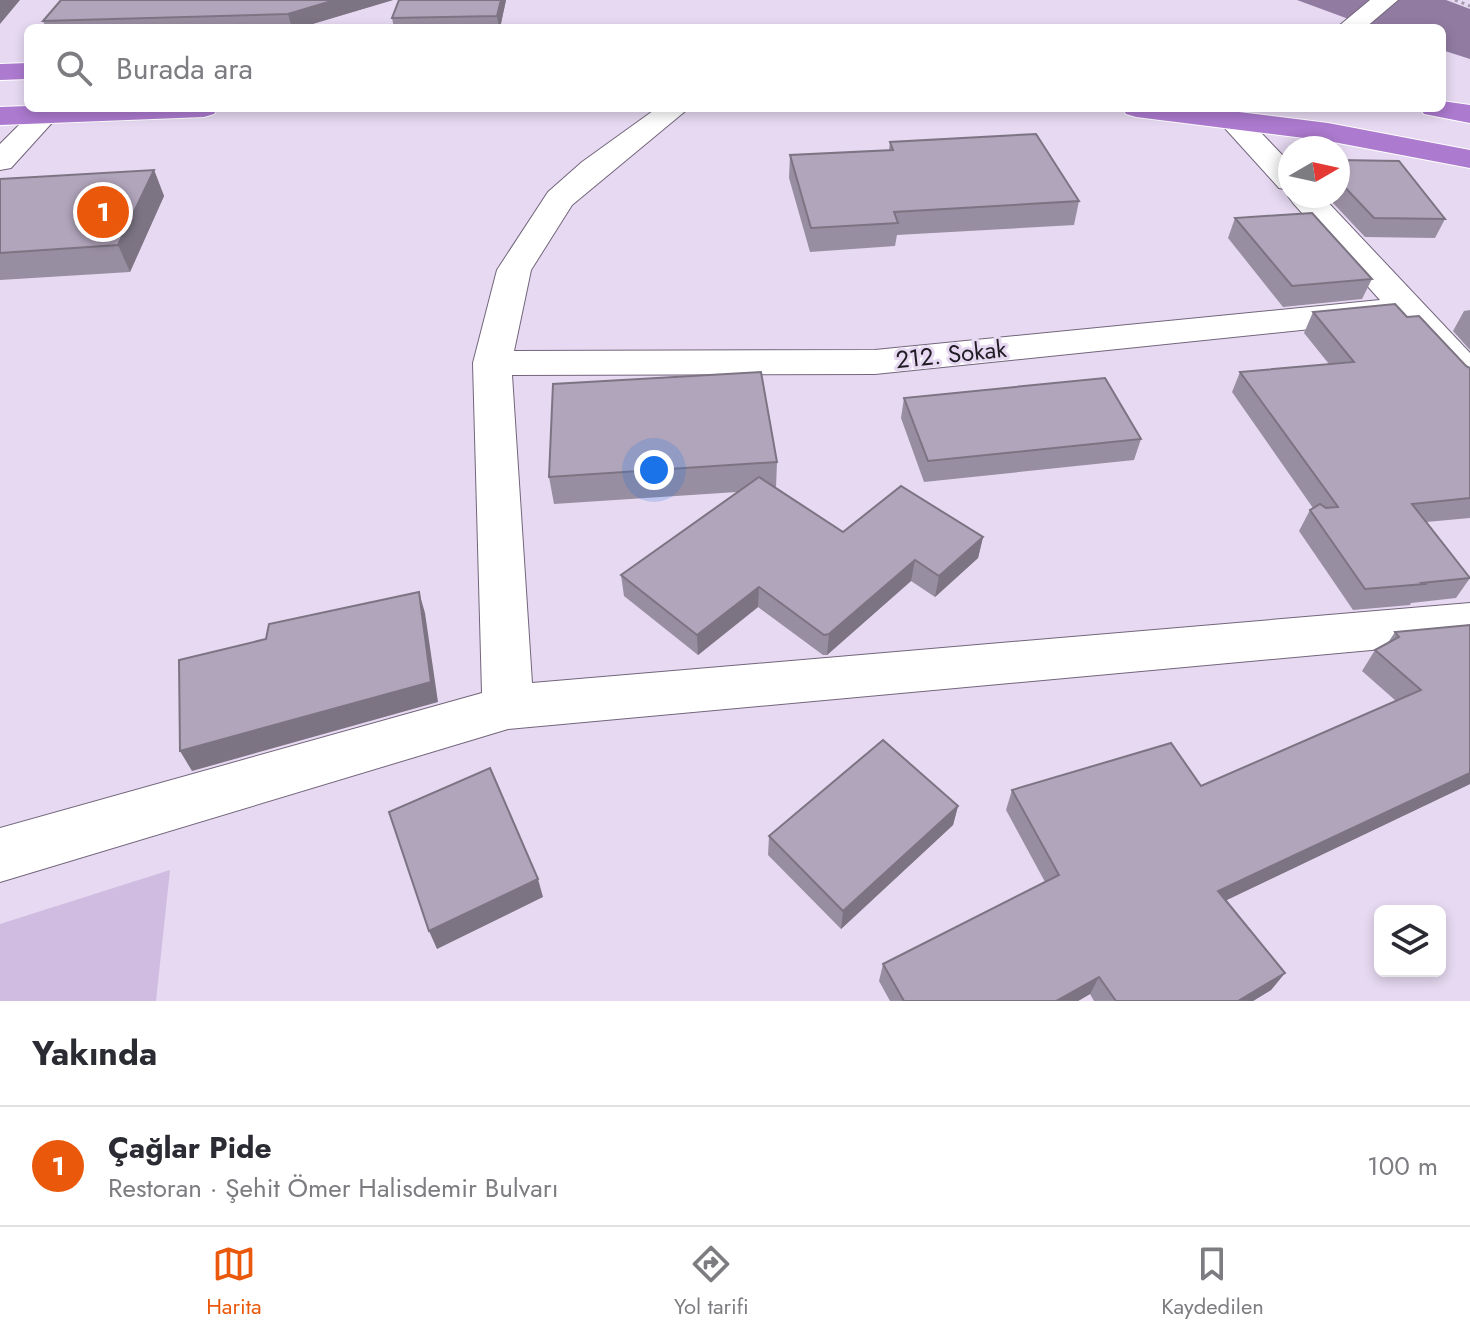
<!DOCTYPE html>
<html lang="tr">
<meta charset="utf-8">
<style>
:root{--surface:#fff;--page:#f7f7f7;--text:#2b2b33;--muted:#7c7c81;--line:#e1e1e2;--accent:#ea580c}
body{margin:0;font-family:Jost,sans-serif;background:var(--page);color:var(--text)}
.controls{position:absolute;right:24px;bottom:24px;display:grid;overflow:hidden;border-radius:12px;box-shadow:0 4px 12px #0003}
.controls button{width:72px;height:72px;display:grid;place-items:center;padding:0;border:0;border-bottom:2px solid var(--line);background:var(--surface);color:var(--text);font:40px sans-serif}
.compass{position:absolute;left:1278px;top:136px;width:72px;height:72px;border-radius:50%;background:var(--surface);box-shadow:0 4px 12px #0003;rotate:81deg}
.you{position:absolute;left:654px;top:470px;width:28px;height:28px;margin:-20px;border:6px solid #fff;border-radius:50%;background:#1a73e8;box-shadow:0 0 0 12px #1a73e833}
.badge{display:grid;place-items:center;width:52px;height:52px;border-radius:50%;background:var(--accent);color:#fff;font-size:26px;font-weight:700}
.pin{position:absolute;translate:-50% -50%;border:4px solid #fff;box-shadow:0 2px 8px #0006}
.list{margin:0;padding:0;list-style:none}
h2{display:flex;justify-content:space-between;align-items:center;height:104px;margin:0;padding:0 32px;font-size:34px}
h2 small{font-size:26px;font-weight:400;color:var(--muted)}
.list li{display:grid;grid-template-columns:52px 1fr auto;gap:24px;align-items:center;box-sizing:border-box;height:120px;padding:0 32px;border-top:2px solid var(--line)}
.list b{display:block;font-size:30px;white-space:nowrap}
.list p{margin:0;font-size:26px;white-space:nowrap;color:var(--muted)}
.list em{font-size:26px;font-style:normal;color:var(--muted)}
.icon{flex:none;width:44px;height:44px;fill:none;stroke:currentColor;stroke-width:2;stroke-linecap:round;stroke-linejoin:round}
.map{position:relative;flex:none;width:1470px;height:1001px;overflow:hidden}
.search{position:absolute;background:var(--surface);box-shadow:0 4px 12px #0003;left:24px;right:24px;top:24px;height:88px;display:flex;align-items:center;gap:20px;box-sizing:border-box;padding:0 28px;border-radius:12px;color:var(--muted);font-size:30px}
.sheet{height:224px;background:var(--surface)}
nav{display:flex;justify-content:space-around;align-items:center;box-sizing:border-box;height:112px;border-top:2px solid var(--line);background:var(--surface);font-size:22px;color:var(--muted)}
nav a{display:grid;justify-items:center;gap:4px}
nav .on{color:var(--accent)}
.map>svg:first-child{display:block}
</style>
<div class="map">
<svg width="1470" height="1001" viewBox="0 0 1470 1001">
<rect width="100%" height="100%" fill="#e6d9f1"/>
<!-- green -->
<path fill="#d1bce1" d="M 170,870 L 156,1001 L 0,1001 L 0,924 Z"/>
<!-- water -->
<path fill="#917ba1" d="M 1297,0 L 1446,0 L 1470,9 L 1470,59 L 1442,50 L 1442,28 L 1373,28 Z"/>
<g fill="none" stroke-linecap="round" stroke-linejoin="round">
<!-- street casing -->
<g stroke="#72667b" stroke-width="2">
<path id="street" d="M 1370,0 L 1398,0 L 1365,28 L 1342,28 L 1340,25 Z
M 657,108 L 689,108 L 572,205 L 531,270 L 514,351 L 875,350 L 1380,300 L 1293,203 L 1288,196 L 1290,193 L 1290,196 L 1322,196 L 1470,353 L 1470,388 L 1456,385 L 1398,320 L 875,374 L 512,375 L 532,683 L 1470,603 L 1470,641 L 508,729 L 0,882 L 0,828 L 482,693 L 473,363 L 497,270 L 548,192 L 582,162 Z
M 35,109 L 52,108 L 59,115 L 11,168 L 0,170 L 0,144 Z
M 1232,110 L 1242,113 L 1290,163 L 1290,190 L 1279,188 L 1222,125 L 1217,119 L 1222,113 Z"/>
</g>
<!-- highway casing -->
<g stroke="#fff" stroke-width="2">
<path id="highway" d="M 28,63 L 28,79 L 0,80 L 0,64 Z
M 1442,101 L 1470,105 L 1470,123 L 1424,114 L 1420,108 L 1442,108 Z
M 0,107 L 28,106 L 218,108 L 214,114 L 204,117 L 0,125 Z
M 1122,108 L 1206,108 L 1328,123 L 1470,150 L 1470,168 L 1328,141 L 1136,117 L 1126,114 Z"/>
</g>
<!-- path -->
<path stroke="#a49aad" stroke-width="3" stroke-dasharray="3 4" stroke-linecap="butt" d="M 1455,0 L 1470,6"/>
<!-- street -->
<use href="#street" fill="#fff" fill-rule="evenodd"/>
<!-- highway -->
<use href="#highway" fill="#ac7acf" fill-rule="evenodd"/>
</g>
<!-- wall -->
<path fill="#988ea1" d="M 61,0 L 393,0 L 299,28 L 46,28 L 43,21 Z
M 506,0 L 500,28 L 394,28 L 392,18 Z
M 890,142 L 1079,201 L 1074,225 L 897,235 L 895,246 L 810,252 L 789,178 L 790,155 L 889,150 Z
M 1338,160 L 1445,219 L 1435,238 L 1365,237 L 1332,202 L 1328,196 L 1338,196 Z
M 154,170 L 164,196 L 130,272 L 0,280 L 0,179 Z
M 1235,218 L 1372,279 L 1362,299 L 1283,307 L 1228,238 Z
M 1470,310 L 1470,350 L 1453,331 L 1464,311 Z
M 1313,312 L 1407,317 L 1466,366 L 1470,367 L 1470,518 L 1426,522 L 1470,578 L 1456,598 L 1411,603 L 1410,605 L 1353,610 L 1299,531 L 1310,510 L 1313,508 L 1232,392 L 1240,372 L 1329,364 L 1304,333 Z
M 904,398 L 1141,439 L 1134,460 L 924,482 L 901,418 Z
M 777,462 L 776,488 L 843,532 L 983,537 L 978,558 L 935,597 L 911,581 L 827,655 L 823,655 L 758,607 L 698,655 L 624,596 L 621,575 L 737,492 L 554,504 L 549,477 Z
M 1470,625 L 1470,784 L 1226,900 L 1285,973 L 1271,990 L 1253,1001 L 1094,1001 L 1090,994 L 1078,1001 L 890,1001 L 879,981 L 883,964 L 1045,882 L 1006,810 L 1012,790 L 1201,786 L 1396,701 L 1362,671 L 1375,650 L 1387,644 L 1395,632 Z
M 958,806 L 953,825 L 841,929 L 768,855 L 769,836 Z"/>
<!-- shaded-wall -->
<path fill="#7c7483" d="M 0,0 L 20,0 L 0,24 Z
M 335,0 L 393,0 L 299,28 L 292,28 L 288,14 Z
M 501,0 L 506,0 L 500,28 L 499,28 L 497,16 Z
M 154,170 L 164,196 L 130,272 L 118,245 Z
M 983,537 L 978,558 L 935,597 L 939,576 Z
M 915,560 L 911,581 L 827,655 L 829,634 Z
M 759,587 L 758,607 L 698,655 L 697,635 Z
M 419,592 L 425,613 L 438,702 L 192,771 L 180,751 Z
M 1470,773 L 1470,784 L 1206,910 L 1218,891 Z
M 958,806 L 953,825 L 841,929 L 843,911 Z
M 538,879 L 543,897 L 437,949 L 429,931 Z
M 1285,973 L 1271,990 L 1253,1001 L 1238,1001 Z
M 1099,977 L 1090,994 L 1078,1001 L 1056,1001 Z"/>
<!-- building -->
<path fill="#b1a5bb" stroke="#7c7483" stroke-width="2" d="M 61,0 L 335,0 L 288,14 L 43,21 Z
M 399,0 L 501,0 L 497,16 L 392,18 Z
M 1036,134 L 1079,201 L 894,212 L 898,223 L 811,228 L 790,155 L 893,150 L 890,142 Z
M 1338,160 L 1399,161 L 1445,219 L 1374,218 L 1338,180 Z
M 154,170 L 118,245 L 0,253 L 0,179 Z
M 1312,213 L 1372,279 L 1292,286 L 1235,218 Z
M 1395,304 L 1407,317 L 1419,316 L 1466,366 L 1470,368 L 1470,498 L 1412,504 L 1470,578 L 1422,583 L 1424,584 L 1365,589 L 1310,510 L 1320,504 L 1326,508 L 1338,507 L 1240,372 L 1354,362 L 1313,312 Z
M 761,372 L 777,462 L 549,477 L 553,384 Z
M 1105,378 L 1141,439 L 928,461 L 904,398 Z
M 759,477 L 843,532 L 901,486 L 983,537 L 939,576 L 915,560 L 829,634 L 824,635 L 759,587 L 697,635 L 621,575 Z
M 419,592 L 431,682 L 180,751 L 179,660 L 266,639 L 269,624 Z
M 1470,625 L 1470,773 L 1218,891 L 1285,973 L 1238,1001 L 1116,1001 L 1099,977 L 1056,1001 L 904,1001 L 883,964 L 1059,875 L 1012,790 L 1171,743 L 1201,786 L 1421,690 L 1375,650 L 1399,637 L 1395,632 Z
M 883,740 L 958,806 L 843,911 L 769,836 Z
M 490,768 L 538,879 L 429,931 L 389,812 Z"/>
<g text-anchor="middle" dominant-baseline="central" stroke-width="6" stroke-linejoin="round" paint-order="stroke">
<!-- street labels -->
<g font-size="24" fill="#201c24" stroke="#e6d9f1">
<text transform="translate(951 354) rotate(-6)">212. Sokak</text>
</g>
</g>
</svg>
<div class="controls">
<button><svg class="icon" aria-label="layers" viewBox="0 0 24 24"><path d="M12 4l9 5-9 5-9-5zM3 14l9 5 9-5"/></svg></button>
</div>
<svg class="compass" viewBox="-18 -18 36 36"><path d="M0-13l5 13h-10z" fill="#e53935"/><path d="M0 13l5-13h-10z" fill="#7c7c81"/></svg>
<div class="you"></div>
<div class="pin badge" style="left:103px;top:212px">1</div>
<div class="search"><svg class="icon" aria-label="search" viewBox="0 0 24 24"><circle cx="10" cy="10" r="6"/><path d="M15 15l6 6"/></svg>Burada ara</div>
</div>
<section class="sheet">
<h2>Yakında<small></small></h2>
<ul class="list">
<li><span class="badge">1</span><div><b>Çağlar Pide</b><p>Restoran · Şehit Ömer Halisdemir Bulvarı</p></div><em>100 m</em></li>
</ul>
</section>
<nav>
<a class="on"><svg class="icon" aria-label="map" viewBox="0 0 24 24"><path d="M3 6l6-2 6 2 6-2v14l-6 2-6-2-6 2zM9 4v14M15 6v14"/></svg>Harita</a>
<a><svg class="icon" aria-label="directions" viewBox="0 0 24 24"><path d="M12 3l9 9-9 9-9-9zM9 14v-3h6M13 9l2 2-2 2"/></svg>Yol tarifi</a>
<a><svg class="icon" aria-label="saved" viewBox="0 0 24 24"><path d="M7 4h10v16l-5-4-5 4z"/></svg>Kaydedilen</a>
</nav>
